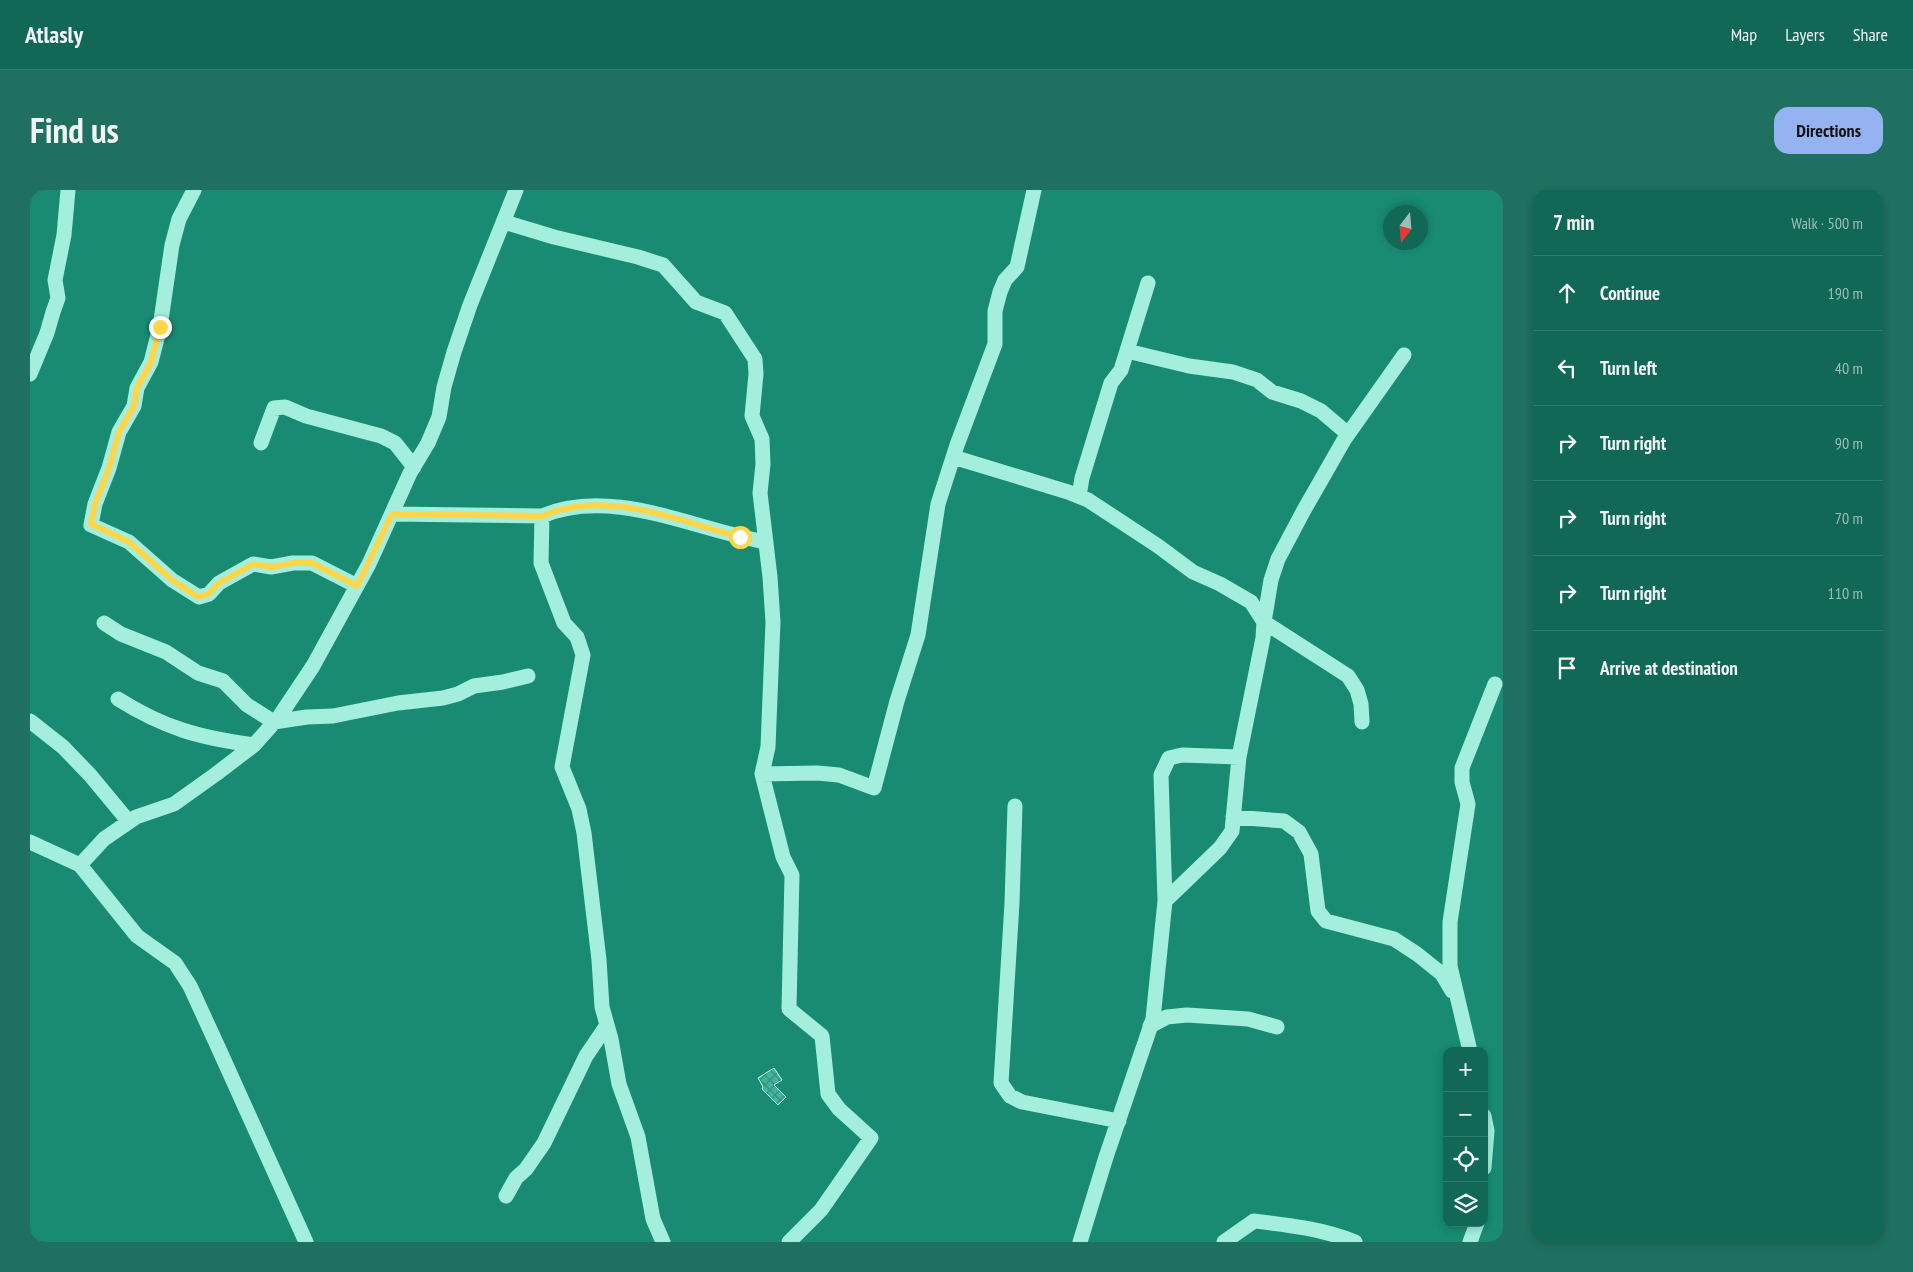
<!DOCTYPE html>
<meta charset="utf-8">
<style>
:root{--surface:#126856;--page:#1f7060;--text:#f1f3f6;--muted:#9cbeb9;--line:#317b6c;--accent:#95b2f1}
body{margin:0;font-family:"PT Sans Narrow",sans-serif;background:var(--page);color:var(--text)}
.controls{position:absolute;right:15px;bottom:15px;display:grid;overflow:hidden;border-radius:10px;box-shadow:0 2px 8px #0003}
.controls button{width:45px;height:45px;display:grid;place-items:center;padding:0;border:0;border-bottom:1px solid var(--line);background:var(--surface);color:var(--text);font:25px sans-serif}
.compass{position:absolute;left:1353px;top:15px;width:45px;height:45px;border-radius:50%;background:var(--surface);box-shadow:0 2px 8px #0003;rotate:196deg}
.stop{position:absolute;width:15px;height:15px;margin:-11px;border:4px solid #ffd54a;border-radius:50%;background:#fff}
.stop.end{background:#ffd54a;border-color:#fff;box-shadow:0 1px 5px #0008}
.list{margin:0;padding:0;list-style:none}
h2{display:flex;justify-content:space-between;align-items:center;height:65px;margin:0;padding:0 20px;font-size:21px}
h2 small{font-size:16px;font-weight:400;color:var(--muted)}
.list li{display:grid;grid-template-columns:32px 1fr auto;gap:15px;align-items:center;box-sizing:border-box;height:75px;padding:0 20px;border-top:1px solid var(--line)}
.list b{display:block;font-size:19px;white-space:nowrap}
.list em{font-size:16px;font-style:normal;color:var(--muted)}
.icon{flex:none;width:28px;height:28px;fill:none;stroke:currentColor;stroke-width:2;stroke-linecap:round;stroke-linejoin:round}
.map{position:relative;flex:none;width:1473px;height:1052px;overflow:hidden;border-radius:15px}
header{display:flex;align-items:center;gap:30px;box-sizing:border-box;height:70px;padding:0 25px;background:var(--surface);border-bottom:1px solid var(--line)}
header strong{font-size:24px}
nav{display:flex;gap:28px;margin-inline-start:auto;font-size:18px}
.intro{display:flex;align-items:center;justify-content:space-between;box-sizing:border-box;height:120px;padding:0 30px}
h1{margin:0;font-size:35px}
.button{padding:12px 22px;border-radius:15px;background:var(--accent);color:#111;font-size:18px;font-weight:700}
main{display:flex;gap:30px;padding:0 30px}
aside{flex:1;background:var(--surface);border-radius:15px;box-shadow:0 2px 8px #0003}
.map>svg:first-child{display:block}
</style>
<header>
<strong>Atlasly</strong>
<nav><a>Map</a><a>Layers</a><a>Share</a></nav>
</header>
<div class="intro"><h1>Find us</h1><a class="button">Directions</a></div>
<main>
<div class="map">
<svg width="1473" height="1052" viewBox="0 0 1473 1052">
<defs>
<pattern id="building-cross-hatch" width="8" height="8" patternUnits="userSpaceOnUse" patternTransform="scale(1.25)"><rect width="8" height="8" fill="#41b49a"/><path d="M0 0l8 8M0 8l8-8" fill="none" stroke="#35917c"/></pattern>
</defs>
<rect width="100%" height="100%" fill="#188b72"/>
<!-- building -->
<path fill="url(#building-cross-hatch)" stroke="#c9faee" d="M 744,878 L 752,890 L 744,895 L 756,907 L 748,915 L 732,899 L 733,897 L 728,888 Z"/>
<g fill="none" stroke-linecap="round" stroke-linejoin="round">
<!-- minor -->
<path stroke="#a3eedc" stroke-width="15" d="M 164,0 L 149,29 L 142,55 L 130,137 L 121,172 L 107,198 L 104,216 L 89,242 L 79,278 L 65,314 L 61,335 L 99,352 L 142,390 L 169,407 L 179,404 L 189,393 L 223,374 L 241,377 L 263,373 L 282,373 L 327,396
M 474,32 L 524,47 L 608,67 L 633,75 L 666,112 L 695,123 L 725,169 L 726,184 L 722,226 L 732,249 L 733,274 L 730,303 L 740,387 L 743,432 L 738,557 L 732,584 L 753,667 L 762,685 L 759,819 L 792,846 L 798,904 L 809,919 L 841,948 L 791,1020 L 759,1052
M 1097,161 L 1159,176 L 1203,182 L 1227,190 L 1242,202 L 1271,211 L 1291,221 L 1318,244
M 0,184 L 17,143 L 23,122 L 28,108 L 25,90 L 34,45 L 38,0
M 231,253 L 244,218 L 255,217 L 276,226 L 351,246 L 365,253 L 384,277
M 923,267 L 1038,302 L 1058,310 L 1128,356 L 1163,382 L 1190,394 L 1221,412 L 1234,432 L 1233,448 L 1209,567 L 1202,641 L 1190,658 L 1135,711 L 1123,829 L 1076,967 L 1050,1052
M 1049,306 L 1052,288 L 1081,193 L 1091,180 L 1118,93
M 362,324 L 512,326 C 582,296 665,340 736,352
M 512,326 L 511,373 L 534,433 L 547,447 L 553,465 L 532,577 L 549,619 L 554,643 L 569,770 L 572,817 L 581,849 L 589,894 L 608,947 L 623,1029 L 633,1052
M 74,433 L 91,444 L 136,462 L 168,483 L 193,491 L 217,515 L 244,532 L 277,527 L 303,526 L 368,513 L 413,508 L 428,504 L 444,496 L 473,492 L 498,486
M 88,509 C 134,538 170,548 224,555
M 0,531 L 33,557 L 60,585 L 99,632
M 1332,532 L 1331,514 L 1327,500 L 1318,486 L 1234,432 L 1241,390 L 1248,369 L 1274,320 L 1314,250 L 1374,165
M 732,584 L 787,583 L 809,585 L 844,598 L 867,511 L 888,445 L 908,314 L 927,255 L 965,154 L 965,121 L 970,102 L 975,90 L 987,77 L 1004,0
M 985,616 L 982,713 L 971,893 L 980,906 L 992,912 L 1089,931
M 1203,627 L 1254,631 L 1269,642 L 1281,664 L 1288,721 L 1296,731 L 1364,749 L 1387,764 L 1412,784 L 1422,801
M 0,652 L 50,675 L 107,746 L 145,773 L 160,796 L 188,857 L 276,1052
M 50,675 L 74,649 L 106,627 L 144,614 L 186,584 L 224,555 L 249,527 L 283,476 L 339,374 L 380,283 L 398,253 L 409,227 L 414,197 L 424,162 L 440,115 L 486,0
M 1135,711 L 1131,585 L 1139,568 L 1152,565 L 1209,567
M 1120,836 L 1137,827 L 1157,825 L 1218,829 L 1247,837
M 1440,861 L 1420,776 L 1420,732 L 1438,614 L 1432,592 L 1432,578 L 1465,494
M 1454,926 L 1457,941 L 1454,978
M 476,1006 L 486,988 L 496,979 L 514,953 L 556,866 L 577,835
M 1194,1052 L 1224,1031 C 1258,1035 1293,1039 1325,1052
M 1440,1052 L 1447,1033"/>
</g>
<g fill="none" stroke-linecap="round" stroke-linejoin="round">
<!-- route -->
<path stroke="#ffd54a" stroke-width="6" d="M 130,137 L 121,172 L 107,198 L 104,216 L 89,242 L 79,278 L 65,314 L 61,334 L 99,352 L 142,390 L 168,407 L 178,404 L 189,393 L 223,374 L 242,377 L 263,373 L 282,373 L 327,396 L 362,324 L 512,326 C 576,298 647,331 710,347"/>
</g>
</svg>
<div class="controls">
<button>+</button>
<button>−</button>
<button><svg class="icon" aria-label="locate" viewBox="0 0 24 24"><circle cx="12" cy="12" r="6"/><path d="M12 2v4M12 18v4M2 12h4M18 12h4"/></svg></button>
<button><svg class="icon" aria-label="layers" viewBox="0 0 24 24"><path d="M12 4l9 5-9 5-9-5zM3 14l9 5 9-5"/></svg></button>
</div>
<svg class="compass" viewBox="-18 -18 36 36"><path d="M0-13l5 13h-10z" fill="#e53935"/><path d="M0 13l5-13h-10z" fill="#9cbeb9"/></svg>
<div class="stop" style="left:710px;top:347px"></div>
<div class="stop end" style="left:130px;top:137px"></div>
</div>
<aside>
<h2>7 min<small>Walk · 500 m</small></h2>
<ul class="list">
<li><svg class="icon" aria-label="ahead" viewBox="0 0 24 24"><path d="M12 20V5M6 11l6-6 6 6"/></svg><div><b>Continue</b></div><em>190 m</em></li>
<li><svg class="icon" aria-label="left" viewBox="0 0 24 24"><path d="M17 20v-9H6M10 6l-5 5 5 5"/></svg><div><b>Turn left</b></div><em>40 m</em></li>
<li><svg class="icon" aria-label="right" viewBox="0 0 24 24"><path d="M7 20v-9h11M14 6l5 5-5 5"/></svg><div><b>Turn right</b></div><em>90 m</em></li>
<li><svg class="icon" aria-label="right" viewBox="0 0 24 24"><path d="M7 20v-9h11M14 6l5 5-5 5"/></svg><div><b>Turn right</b></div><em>70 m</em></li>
<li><svg class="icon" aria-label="right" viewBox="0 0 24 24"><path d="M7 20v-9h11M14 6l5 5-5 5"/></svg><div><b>Turn right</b></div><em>110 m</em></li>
<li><svg class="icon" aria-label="arrive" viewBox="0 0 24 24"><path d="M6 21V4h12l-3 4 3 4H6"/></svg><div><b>Arrive at destination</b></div></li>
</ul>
</aside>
</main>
